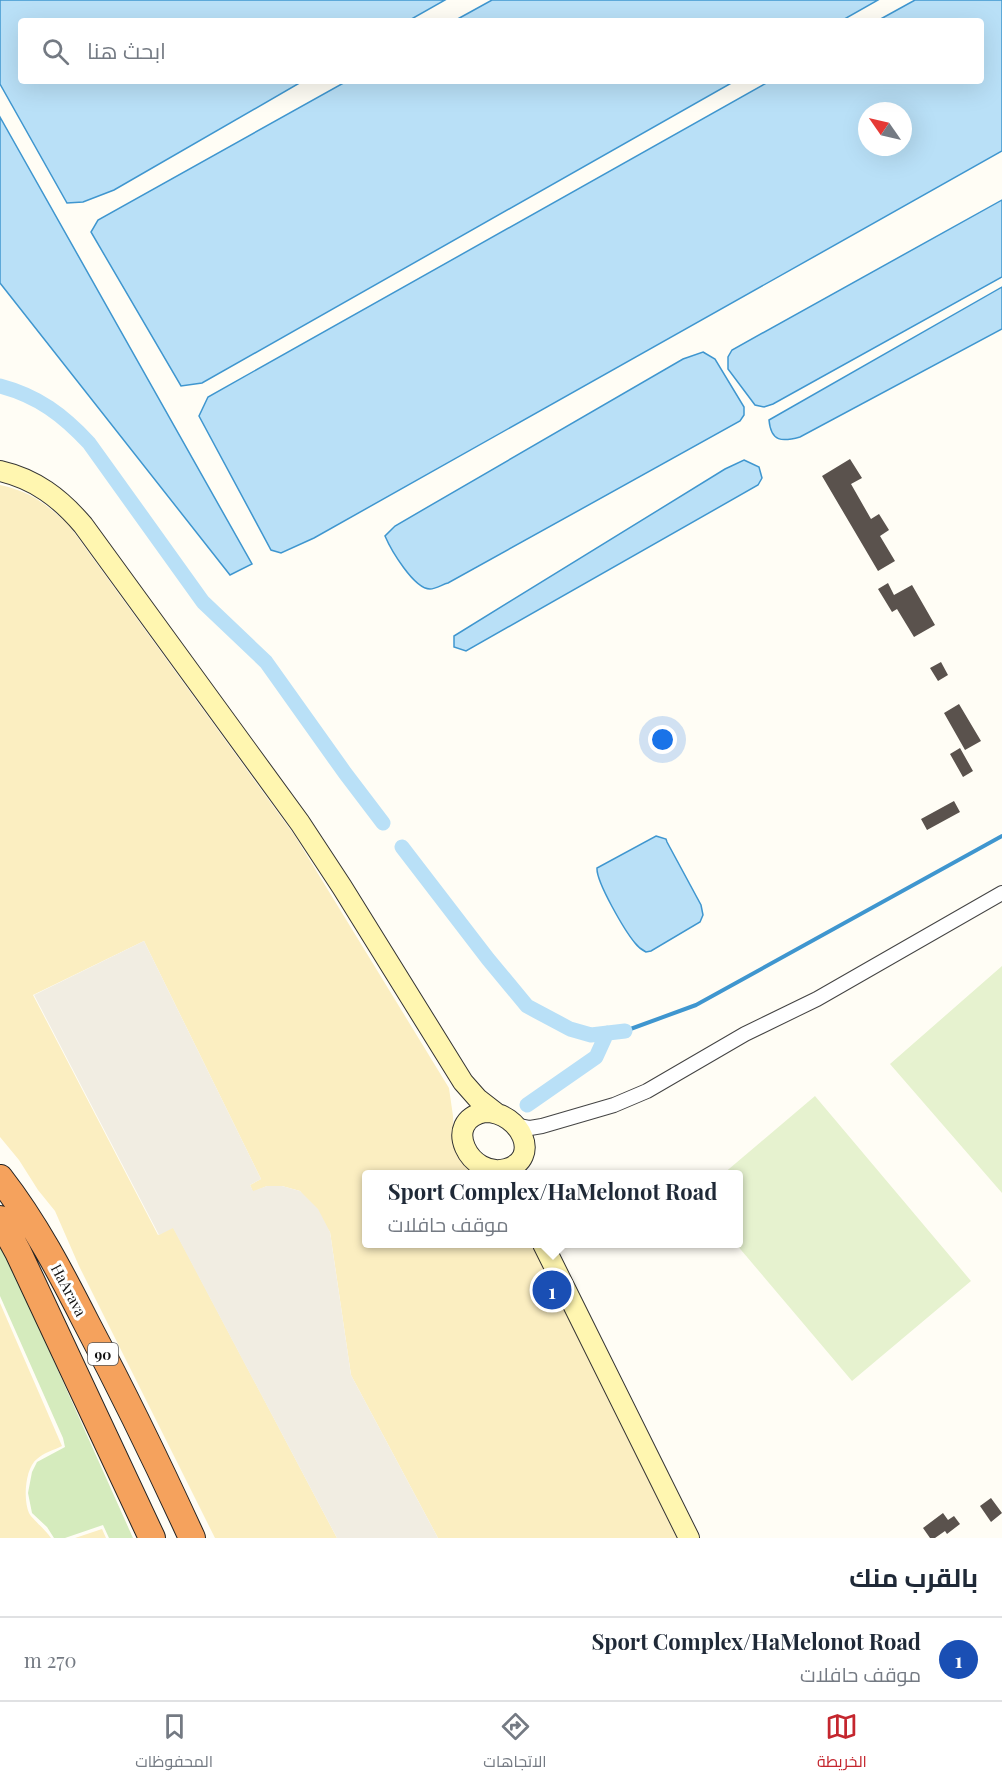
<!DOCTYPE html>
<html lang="ar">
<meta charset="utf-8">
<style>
:root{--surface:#fff;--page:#f2f2f3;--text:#1f2937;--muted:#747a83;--line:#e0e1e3;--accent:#c4262e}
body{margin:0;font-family:"Playfair Display",Cairo,serif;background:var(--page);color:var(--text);direction:rtl}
.compass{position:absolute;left:858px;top:102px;width:54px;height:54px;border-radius:50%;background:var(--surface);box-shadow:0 6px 24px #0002;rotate:304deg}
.you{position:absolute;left:663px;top:740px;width:21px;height:21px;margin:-15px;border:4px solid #fff;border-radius:50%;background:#1a73e8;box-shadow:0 0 0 9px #1a73e833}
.badge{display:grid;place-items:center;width:39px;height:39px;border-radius:50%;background:var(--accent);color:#fff;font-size:20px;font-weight:700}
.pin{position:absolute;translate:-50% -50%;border:3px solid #fff;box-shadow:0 2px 6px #0006}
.popup{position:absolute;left:362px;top:1170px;width:381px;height:78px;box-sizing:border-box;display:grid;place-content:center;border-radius:6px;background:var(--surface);filter:drop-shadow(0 2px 4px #0005);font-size:20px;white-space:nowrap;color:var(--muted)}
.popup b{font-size:22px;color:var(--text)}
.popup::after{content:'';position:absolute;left:50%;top:100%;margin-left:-12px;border:12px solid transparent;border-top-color:var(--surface)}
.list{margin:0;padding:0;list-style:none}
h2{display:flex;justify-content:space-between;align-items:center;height:78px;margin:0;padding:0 24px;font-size:26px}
h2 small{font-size:20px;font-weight:400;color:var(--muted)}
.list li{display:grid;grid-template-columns:39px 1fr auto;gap:18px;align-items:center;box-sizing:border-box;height:84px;padding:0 24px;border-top:2px solid var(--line)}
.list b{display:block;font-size:22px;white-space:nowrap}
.list p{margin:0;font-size:20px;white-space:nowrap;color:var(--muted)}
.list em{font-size:20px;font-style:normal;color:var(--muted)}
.icon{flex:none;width:33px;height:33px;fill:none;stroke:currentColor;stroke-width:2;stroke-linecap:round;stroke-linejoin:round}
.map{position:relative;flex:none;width:1002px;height:1538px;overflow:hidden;direction:ltr}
.search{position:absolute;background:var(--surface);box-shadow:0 6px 24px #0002;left:18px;right:18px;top:18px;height:66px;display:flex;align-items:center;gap:15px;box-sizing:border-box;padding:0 21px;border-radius:6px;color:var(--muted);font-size:22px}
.sheet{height:162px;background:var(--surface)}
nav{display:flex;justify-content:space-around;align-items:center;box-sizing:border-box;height:84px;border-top:2px solid var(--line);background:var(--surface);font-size:16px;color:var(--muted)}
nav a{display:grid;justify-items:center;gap:3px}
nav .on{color:var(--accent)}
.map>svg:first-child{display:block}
</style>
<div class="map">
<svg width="1002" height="1538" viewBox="0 0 1002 1538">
<rect width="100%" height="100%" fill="#fffdf5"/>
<!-- green -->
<path fill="#d5ebbd" d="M 0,1241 L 133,1538 L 109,1538 L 103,1525 L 65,1538 L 54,1538 L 47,1527 L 32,1513 L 28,1493 L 32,1472 L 37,1462 L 65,1447 L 63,1438 L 0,1296 Z"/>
<!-- sand -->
<path fill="#fbeec1" d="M 0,485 C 32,492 44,503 68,524 L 295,836 L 449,1088 L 453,1116 L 454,1138 L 479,1174 L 366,1174 L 366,1244 L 533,1244 L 677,1538 L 438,1538 L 351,1375 L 330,1232 L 300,1191 L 282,1186 L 267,1186 L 253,1192 L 250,1185 L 261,1179 L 144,941 L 33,995 L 158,1235 L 173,1227 L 337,1538 L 215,1538 L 79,1266 L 55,1211 L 38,1190 L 19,1160 L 0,1137 Z
M 0,1303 L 62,1446 C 54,1450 43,1453 37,1459 C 25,1468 23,1500 29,1513 C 32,1519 46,1530 51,1538 L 0,1538 Z
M 102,1529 L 106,1538 L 75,1538 Z"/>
<!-- pitch -->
<path fill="#e6f2cf" d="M 1002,966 L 1002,1193 L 890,1064 Z
M 815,1096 L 971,1281 L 852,1381 L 736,1244 L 738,1244 L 738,1174 L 723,1174 Z"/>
<!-- plaza -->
<path fill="#f1ede2" d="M 144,941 L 261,1179 L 250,1185 L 253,1191 L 267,1186 L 282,1186 L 300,1191 L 318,1209 L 330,1232 L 351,1375 L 438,1538 L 337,1538 L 173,1228 L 159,1235 L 34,995 Z"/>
<!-- water -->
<path fill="#b9e0f7" stroke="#3f96cf" stroke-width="1.5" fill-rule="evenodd" d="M 0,0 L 445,0 L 408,21 L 21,21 L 21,81 L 303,81 L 114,190 L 83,202 L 67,203 L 0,84 Z
M 492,0 L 878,0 L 841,21 L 454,21 Z
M 915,0 L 1002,0 L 1002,151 L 314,538 L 281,553 L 271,550 L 199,416 L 208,397 L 770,81 L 981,81 L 981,21 L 877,21 ZM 867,111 L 903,111 L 903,147 L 867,147 Z
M 347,81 L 735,81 L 202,383 L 181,386 L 91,232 L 98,220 Z
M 0,117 L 252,564 L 230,575 L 0,283 Z
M 1002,200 L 1002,277 L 773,404 L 764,407 L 755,405 L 728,369 L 728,357 L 732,350 Z
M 1002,287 L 1002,329 L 800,437 C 782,442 771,442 769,420 Z
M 703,352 L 715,359 L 744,407 L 744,415 L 740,421 L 448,583 C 443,584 436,589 430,589 C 414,589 391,550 385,536 L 395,526 L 683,359 Z
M 744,460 L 759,467 L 762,478 L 758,485 L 466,651 L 454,647 L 454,636 L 725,469 Z
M 656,836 L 666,839 L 667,842 L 701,905 L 703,915 L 700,922 L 651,951 L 646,952 C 642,950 638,947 635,943 C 625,931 596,882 597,868 Z"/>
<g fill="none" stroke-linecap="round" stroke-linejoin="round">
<!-- stream -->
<path stroke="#3f96cf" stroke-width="4" d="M 625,1031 L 696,1005 L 1002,836"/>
<!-- canal -->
<path stroke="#b9e0f7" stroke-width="15" d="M 0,386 C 38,396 63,415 89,443 L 203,602 L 266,662 L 345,773 L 383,823
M 402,847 L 488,959 L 527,1006 L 570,1029 L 591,1035 L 625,1031
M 527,1105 L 596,1057 L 607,1033"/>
</g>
<!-- building -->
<path fill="#5a524d" d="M 850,459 L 862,478 L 851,484 L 871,519 L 879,514 L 889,530 L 880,536 L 895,561 L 878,571 L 822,476 Z
M 888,583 L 894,595 L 912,585 L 935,625 L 914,637 L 897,609 L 892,612 L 878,589 Z
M 941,662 L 948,675 L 938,681 L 930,668 Z
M 959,704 L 981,741 L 965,750 L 944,713 Z
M 960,748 L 973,771 L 963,777 L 950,754 Z
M 954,801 L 960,812 L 927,830 L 921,819 Z
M 991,1498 L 1002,1513 L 991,1522 L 980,1506 Z
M 943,1513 L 948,1520 L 954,1516 L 960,1524 L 947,1534 L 945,1531 L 935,1538 L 930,1538 L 923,1528 Z"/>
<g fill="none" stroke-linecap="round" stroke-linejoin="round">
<!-- street casing -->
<g stroke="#444" stroke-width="16">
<path id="street" d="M 515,1125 L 530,1128 L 542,1126 L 614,1105 L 647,1091 L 745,1034 L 817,999 L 1002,893"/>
</g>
<!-- secondary casing -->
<g stroke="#333" stroke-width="22">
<path id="secondary" d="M 0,471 C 35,479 60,498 83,525 L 300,823 L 342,887 L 463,1082 L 478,1099 L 496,1113
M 485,1112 C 521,1112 542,1159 506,1169 C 470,1179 440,1121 485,1112 Z
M 543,1244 L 689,1538"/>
</g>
<!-- highway casing -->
<g stroke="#222" stroke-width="28">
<path id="highway" d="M 0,1178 C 35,1223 61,1273 87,1324 C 124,1394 159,1466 192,1538
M 0,1219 L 18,1252 L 152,1538"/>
</g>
<!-- street -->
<use href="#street" stroke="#fff" stroke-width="14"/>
<!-- secondary -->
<use href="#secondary" stroke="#fff6b0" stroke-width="20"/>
<!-- highway -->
<use href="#highway" stroke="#f5a25d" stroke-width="26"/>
</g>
<g text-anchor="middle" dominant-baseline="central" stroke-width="6" stroke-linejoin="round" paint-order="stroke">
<!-- shield labels -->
<rect fill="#fff" stroke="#585858" stroke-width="1.5" x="88" y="1343" width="30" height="22" rx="4.5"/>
<g font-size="14" font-weight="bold" fill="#111">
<text x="103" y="1354">90</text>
</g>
<!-- street labels -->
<g font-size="15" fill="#111" stroke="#fff">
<text transform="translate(69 1290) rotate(62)">HaArava</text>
</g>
</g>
</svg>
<svg class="compass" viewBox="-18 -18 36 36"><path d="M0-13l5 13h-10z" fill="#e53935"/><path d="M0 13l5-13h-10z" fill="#747a83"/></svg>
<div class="you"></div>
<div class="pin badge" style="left:552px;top:1290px;background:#1a4fb4">1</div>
<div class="popup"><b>Sport Complex/HaMelonot Road</b>موقف حافلات</div>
<div class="search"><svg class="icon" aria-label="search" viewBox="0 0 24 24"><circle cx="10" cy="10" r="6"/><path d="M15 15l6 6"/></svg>ابحث هنا</div>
</div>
<section class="sheet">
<h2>بالقرب منك<small></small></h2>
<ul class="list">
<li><span class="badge" style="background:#1a4fb4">1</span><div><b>Sport Complex/HaMelonot Road</b><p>موقف حافلات</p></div><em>270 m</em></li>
</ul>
</section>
<nav>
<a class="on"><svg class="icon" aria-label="map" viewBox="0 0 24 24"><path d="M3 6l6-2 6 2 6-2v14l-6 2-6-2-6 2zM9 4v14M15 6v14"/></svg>الخريطة</a>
<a><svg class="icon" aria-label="directions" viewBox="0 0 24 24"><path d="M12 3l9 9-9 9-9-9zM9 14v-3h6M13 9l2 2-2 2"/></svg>الاتجاهات</a>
<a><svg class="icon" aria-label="saved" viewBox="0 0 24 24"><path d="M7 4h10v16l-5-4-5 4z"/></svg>المحفوظات</a>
</nav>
